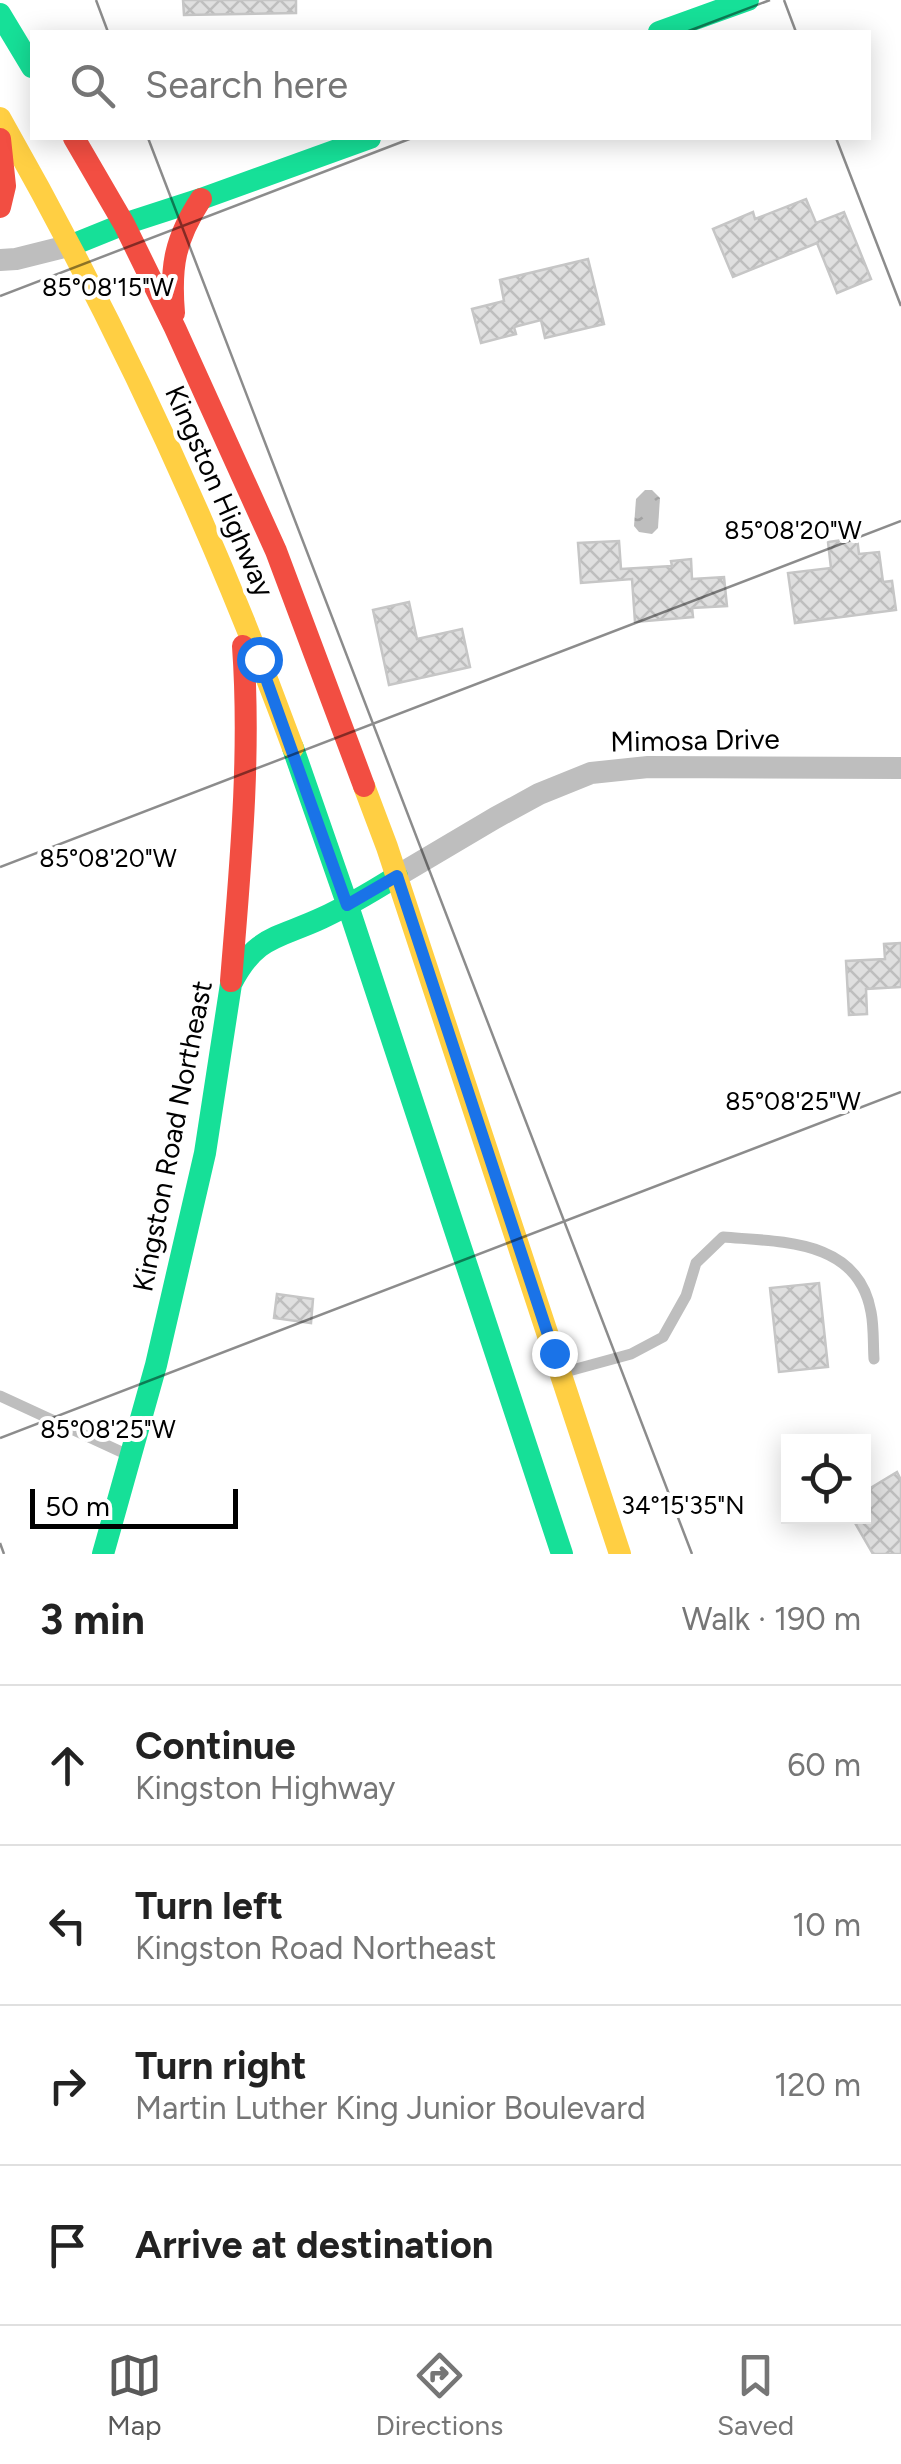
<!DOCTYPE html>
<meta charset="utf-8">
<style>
:root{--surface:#fff;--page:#f2f2f2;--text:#222;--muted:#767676;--line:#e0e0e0;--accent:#595959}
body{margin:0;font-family:Figtree,sans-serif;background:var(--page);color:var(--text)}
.controls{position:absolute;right:30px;bottom:30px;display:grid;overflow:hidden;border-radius:0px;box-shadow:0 5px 25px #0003}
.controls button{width:90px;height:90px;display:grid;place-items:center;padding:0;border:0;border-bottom:2px solid var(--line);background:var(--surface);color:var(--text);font:50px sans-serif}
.scale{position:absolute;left:30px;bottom:25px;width:208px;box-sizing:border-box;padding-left:10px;border:5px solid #000;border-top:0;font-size:28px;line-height:35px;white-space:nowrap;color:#000;-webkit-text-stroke:8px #fff;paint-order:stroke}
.stop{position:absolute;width:30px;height:30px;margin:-22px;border:8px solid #1a73e8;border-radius:50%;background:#fff}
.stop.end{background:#1a73e8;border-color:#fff;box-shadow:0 2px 10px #0008}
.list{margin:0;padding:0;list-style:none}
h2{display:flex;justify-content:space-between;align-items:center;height:130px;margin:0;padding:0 40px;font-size:42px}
h2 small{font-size:32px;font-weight:400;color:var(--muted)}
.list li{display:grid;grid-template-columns:65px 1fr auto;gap:30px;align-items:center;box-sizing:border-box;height:160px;padding:0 40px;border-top:2px solid var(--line)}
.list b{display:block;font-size:38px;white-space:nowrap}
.list p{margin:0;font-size:32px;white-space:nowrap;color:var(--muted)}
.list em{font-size:32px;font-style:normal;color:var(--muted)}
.icon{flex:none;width:55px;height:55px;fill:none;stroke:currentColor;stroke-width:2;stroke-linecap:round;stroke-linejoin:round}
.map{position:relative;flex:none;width:901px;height:1554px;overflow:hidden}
.search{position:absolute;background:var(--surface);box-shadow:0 5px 25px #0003;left:30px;right:30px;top:30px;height:110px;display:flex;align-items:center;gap:25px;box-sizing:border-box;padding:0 35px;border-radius:0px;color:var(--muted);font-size:38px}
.sheet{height:770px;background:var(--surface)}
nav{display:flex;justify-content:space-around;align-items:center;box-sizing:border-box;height:140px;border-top:2px solid var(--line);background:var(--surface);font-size:28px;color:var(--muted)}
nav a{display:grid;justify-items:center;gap:5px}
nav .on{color:var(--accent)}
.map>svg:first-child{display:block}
</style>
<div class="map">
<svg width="901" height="1554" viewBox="0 0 901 1554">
<defs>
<pattern id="water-ripples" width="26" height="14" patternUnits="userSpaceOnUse" patternTransform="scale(2.5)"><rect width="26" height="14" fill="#bebebe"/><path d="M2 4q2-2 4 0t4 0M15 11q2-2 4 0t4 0" fill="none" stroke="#a2a2a2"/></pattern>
<pattern id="building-cross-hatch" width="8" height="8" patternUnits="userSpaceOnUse" patternTransform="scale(2.5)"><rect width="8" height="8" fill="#dfdfdf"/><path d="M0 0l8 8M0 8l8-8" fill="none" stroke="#bebebe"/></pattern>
</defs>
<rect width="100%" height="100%" fill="#fff"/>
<!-- water -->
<path fill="url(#water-ripples)" d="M 645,490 L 652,490 L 660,498 L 658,528 L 652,534 L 639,532 L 634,526 L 636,499 Z"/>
<!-- building -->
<path fill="url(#building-cross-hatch)" stroke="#c6c6c6" stroke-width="2.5" d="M 183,0 L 296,0 L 296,13 L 184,15 Z
M 806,199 L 816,223 L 844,212 L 871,279 L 837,293 L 817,243 L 733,277 L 713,229 L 753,212 L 755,219 Z
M 588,259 L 604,324 L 545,338 L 541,320 L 514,327 L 516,334 L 481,343 L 472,309 L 504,301 L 500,280 Z
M 857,538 L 859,554 L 879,552 L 883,582 L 892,581 L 896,610 L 795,623 L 788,573 L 831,568 L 828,542 Z
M 619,541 L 621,569 L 672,566 L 671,561 L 691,559 L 692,579 L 724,577 L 727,606 L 692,608 L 693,617 L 635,622 L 632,579 L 581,583 L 578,543 Z
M 409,602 L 417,639 L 462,629 L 470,667 L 389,685 L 373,610 Z
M 901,943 L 901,987 L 866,989 L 867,1014 L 849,1015 L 846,961 L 885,959 L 884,944 Z
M 819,1283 L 828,1367 L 779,1372 L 770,1288 Z
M 277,1294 L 313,1299 L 311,1323 L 274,1318 Z
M 897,1472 L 901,1480 L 901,1554 L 873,1554 L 851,1516 L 864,1516 L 864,1492 Z"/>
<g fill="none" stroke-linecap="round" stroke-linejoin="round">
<!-- lane -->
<path stroke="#bebebe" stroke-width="11" d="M 565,1372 L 631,1354 L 663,1337 L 686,1296 L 696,1263 L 723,1237 C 782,1242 858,1239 871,1312 C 874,1327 873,1344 874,1359
M 0,1396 L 128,1455"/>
<!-- street -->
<path stroke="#bebebe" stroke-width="22" d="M 0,260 L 16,259 L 72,245
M 397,876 L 495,818 L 539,794 L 591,773 L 648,767 L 901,768"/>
<!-- fast -->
<path stroke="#16e098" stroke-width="22" d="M 0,14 L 32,67
M 659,32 L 748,0
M 72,245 L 124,224 L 201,199 L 370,138
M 293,748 L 349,909 L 562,1554
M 103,1554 L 156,1365 L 205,1153 L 231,984 C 256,935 277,939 322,918 C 348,906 373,891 397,876"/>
<!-- slow -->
<path stroke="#ffcf43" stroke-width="22" d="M 0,118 C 115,320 213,530 293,748
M 364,786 L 387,847 L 620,1554"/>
<!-- jam -->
<path stroke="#f24e42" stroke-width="22" d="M 74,138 L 124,224 L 175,328 L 276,551 L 364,786
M 0,139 L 5,186 L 0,207
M 174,313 C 170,266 175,239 201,199
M 231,981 C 240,869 251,758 243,646"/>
</g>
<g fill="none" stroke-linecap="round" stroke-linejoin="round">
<!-- route -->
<path stroke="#1a73e8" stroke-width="12" d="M 259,659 L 347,905 L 397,876 L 554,1353"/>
</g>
<!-- ticks -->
<path fill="none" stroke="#000" stroke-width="2.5" stroke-opacity="0.45" d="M 96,0 L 108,32M 784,0 L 796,32M 686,32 L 770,0M 148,138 L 692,1554M 836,138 L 901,306M 0,296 L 412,138M 0,867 L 901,521M 0,1438 L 901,1092M 0,1543 L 4,1554"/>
<g text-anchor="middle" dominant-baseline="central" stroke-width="8" stroke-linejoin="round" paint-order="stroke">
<!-- street labels -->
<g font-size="28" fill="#000" stroke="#fff">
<text transform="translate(220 491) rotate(66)">Kingston Highway</text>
<text transform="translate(695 740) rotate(-1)">Mimosa Drive</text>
<text transform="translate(172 1136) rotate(-79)">Kingston Road Northeast</text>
</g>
</g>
<g font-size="25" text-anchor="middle" fill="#000" stroke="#fff" stroke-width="8" stroke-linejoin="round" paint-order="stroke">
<text x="108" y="296">85°08'15"W</text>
<text x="793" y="539">85°08'20"W</text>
<text x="108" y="867">85°08'20"W</text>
<text x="793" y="1110">85°08'25"W</text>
<text x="108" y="1438">85°08'25"W</text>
<text x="683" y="1514">34°15'35"N</text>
</g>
</svg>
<div class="controls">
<button><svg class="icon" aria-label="locate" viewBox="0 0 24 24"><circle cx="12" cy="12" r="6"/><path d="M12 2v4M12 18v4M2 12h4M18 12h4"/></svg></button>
</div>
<div class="scale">50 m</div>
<div class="stop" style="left:259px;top:659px"></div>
<div class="stop end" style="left:554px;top:1353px"></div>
<div class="search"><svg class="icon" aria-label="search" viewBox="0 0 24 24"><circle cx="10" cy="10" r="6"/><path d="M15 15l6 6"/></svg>Search here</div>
</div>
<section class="sheet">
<h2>3 min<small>Walk · 190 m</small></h2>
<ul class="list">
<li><svg class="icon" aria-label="ahead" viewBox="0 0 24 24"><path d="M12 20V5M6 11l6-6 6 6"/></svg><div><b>Continue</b><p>Kingston Highway</p></div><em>60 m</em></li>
<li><svg class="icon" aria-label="left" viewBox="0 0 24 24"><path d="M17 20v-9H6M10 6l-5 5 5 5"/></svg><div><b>Turn left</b><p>Kingston Road Northeast</p></div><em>10 m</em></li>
<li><svg class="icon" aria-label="right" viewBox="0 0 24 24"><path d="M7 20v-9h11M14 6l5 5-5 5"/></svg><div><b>Turn right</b><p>Martin Luther King Junior Boulevard</p></div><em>120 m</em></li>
<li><svg class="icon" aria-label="arrive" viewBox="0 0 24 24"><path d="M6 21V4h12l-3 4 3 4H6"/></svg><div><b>Arrive at destination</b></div></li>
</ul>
</section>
<nav>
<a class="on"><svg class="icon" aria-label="map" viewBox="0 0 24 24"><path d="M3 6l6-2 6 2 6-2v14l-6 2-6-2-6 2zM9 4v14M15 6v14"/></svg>Map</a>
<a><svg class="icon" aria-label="directions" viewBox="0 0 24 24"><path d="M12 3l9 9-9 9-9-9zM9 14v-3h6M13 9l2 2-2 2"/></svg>Directions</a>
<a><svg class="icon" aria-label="saved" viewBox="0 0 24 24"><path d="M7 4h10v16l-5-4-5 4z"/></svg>Saved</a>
</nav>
